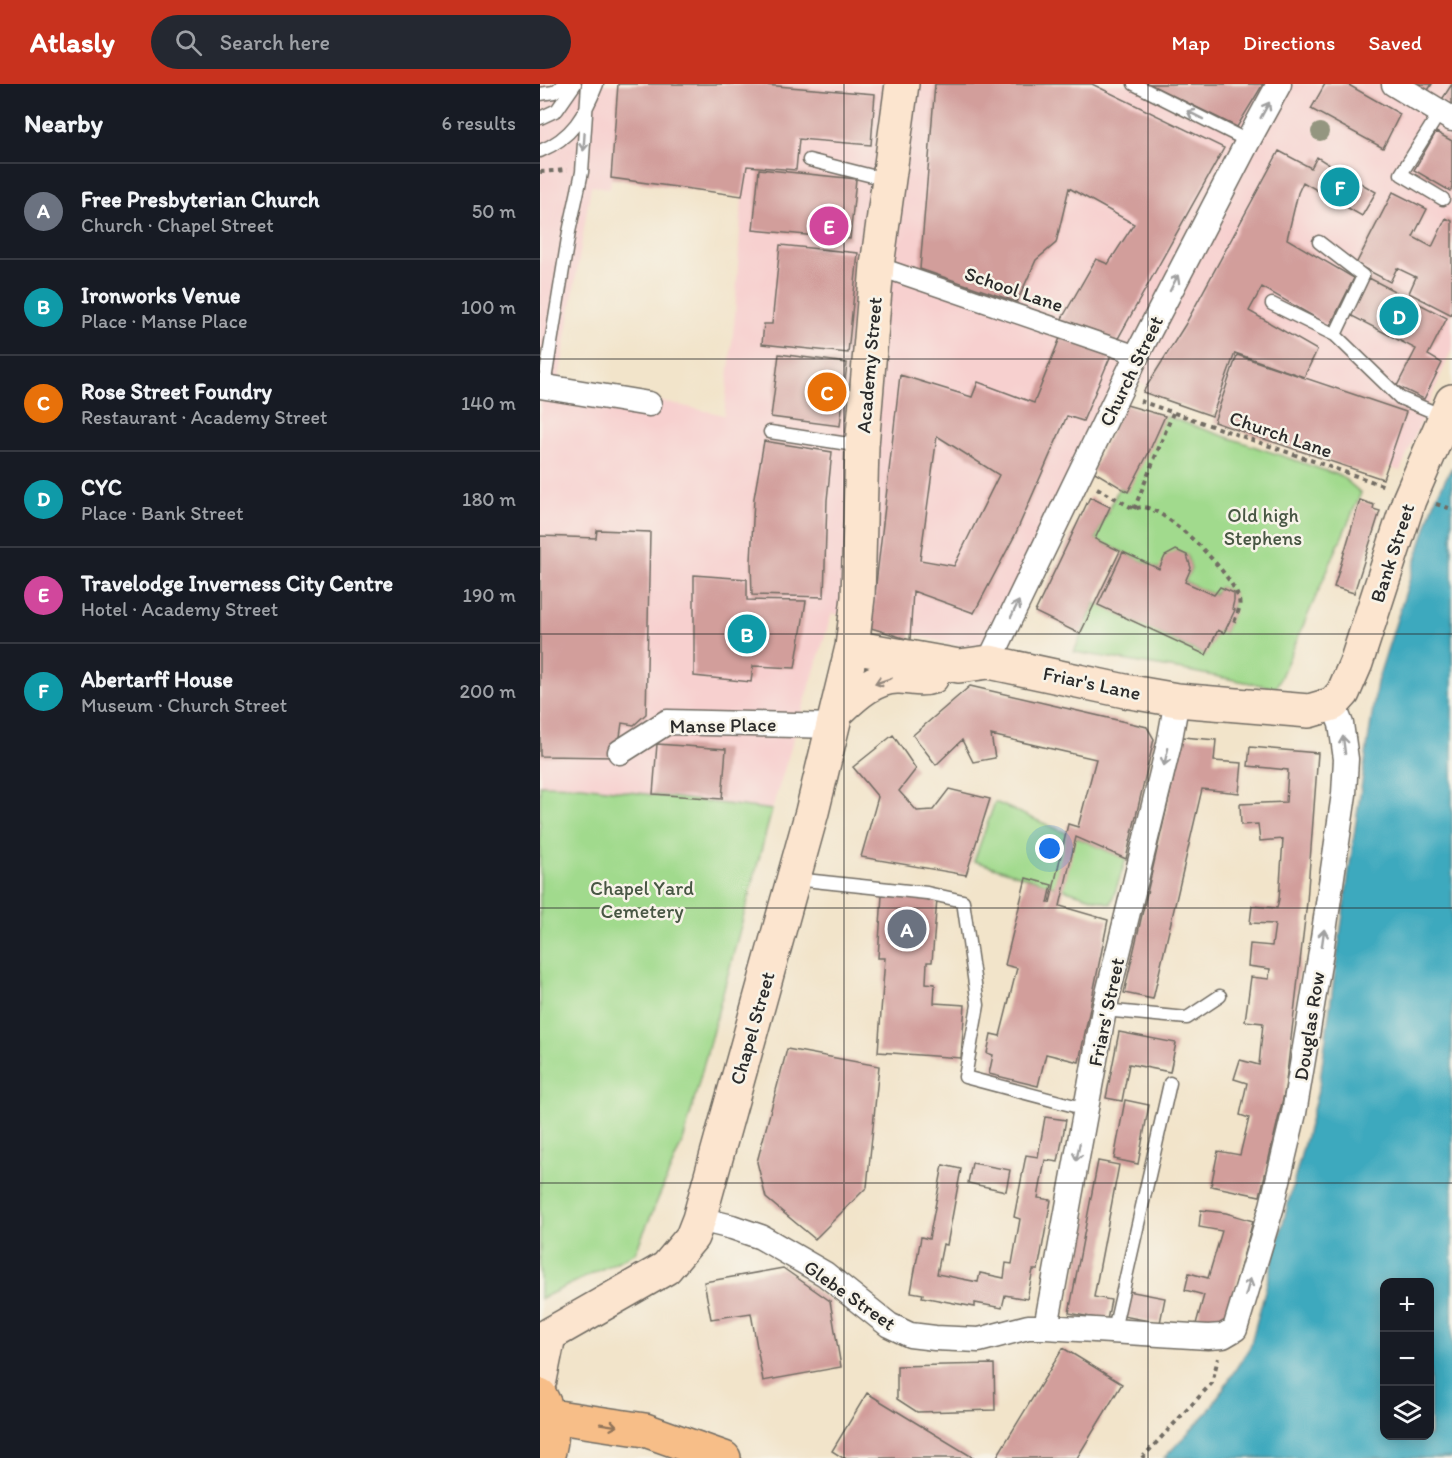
<!DOCTYPE html>
<meta charset="utf-8">
<style>
:root{--surface:#171b24;--page:#242831;--text:#f1f3f6;--muted:#9ea1a6;--line:#363941;--accent:#c8321e}
body{margin:0;font-family:Itim,sans-serif;background:var(--page);color:var(--text)}
.controls{position:absolute;right:18px;bottom:18px;display:grid;overflow:hidden;border-radius:12px;box-shadow:0 3px 15px #0003}
.controls button{width:54px;height:54px;display:grid;place-items:center;padding:0;border:0;border-bottom:2px solid var(--line);background:var(--surface);color:var(--text);font:30px sans-serif}
.you{position:absolute;left:510px;top:765px;width:21px;height:21px;margin:-15px;border:4px solid #fff;border-radius:50%;background:#1a73e8;box-shadow:0 0 0 9px #1a73e833}
.badge{display:grid;place-items:center;width:39px;height:39px;border-radius:50%;background:var(--accent);color:#fff;font-size:20px;font-weight:700}
.pin{position:absolute;translate:-50% -50%;border:3px solid #fff;box-shadow:0 2px 6px #0006}
.list{margin:0;padding:0;list-style:none}
h2{display:flex;justify-content:space-between;align-items:center;height:78px;margin:0;padding:0 24px;font-size:26px}
h2 small{font-size:20px;font-weight:400;color:var(--muted)}
.list li{display:grid;grid-template-columns:39px 1fr auto;gap:18px;align-items:center;box-sizing:border-box;height:96px;padding:0 24px;border-top:2px solid var(--line)}
.list b{display:block;font-size:22px;white-space:nowrap}
.list p{margin:0;font-size:20px;white-space:nowrap;color:var(--muted)}
.list em{font-size:20px;font-style:normal;color:var(--muted)}
.icon{flex:none;width:33px;height:33px;fill:none;stroke:currentColor;stroke-width:2;stroke-linecap:round;stroke-linejoin:round}
.map{position:relative;flex:none;width:912px;height:1374px;overflow:hidden}
header{display:flex;align-items:center;gap:36px;box-sizing:border-box;height:84px;padding:0 30px;background:var(--accent);color:#fff}
header strong{font-size:28px}
nav{display:flex;gap:33px;margin-inline-start:auto;font-size:21px}
.search{width:420px;height:54px;background:var(--page);display:flex;align-items:center;gap:15px;box-sizing:border-box;padding:0 21px;border-radius:33px;color:var(--muted);font-size:22px}
main{display:flex}
aside{flex:1;background:var(--surface)}
.map>svg:first-child{display:block}
</style>
<header>
<strong>Atlasly</strong>
<div class="search"><svg class="icon" aria-label="search" viewBox="0 0 24 24"><circle cx="10" cy="10" r="6"/><path d="M15 15l6 6"/></svg>Search here</div>
<nav><a>Map</a><a>Directions</a><a>Saved</a></nav>
</header>
<main>
<aside>
<h2>Nearby<small>6 results</small></h2>
<ul class="list">
<li><span class="badge" style="background:#6b7280">A</span><div><b>Free Presbyterian Church</b><p>Church · Chapel Street</p></div><em>50 m</em></li>
<li><span class="badge" style="background:#0f9aa8">B</span><div><b>Ironworks Venue</b><p>Place · Manse Place</p></div><em>100 m</em></li>
<li><span class="badge" style="background:#e8710a">C</span><div><b>Rose Street Foundry</b><p>Restaurant · Academy Street</p></div><em>140 m</em></li>
<li><span class="badge" style="background:#0f9aa8">D</span><div><b>CYC</b><p>Place · Bank Street</p></div><em>180 m</em></li>
<li><span class="badge" style="background:#d1479c">E</span><div><b>Travelodge Inverness City Centre</b><p>Hotel · Academy Street</p></div><em>190 m</em></li>
<li><span class="badge" style="background:#0f9aa8">F</span><div><b>Abertarff House</b><p>Museum · Church Street</p></div><em>200 m</em></li>
</ul>
</aside>
<div class="map">
<svg width="912" height="1374" viewBox="0 0 912 1374">
<rect width="100%" height="100%" fill="#f7f3e8"/>
<filter id="ink" filterUnits="userSpaceOnUse"><feTurbulence type="fractalNoise" baseFrequency=".0167" numOctaves="2"/><feDisplacementMap in="SourceGraphic" scale="12" xChannelSelector="R" yChannelSelector="G"/><feConvolveMatrix kernelMatrix="1 2 1 2 8 2 1 2 1" color-interpolation-filters="sRGB"/></filter>
<filter id="wash" filterUnits="userSpaceOnUse"><feTurbulence type="fractalNoise" baseFrequency=".008" numOctaves="4" result="noise"/><feDisplacementMap in="SourceGraphic" scale="24" xChannelSelector="R" yChannelSelector="G"/><feGaussianBlur stdDeviation="1.35" result="paint"/><feColorMatrix in="noise" values="0 0 0 0 0 0 0 0 0 0 0 0 0 0 0 0 0 1.4 0 .05"/><feComposite in="paint" operator="in"/></filter>
<g filter="url(#wash)">
<rect width="100%" height="100%" fill="#f2e4ca"/>
<!-- built -->
<path fill="#f7d0cf" fill-rule="evenodd" d="M 0,0 L 912,0 L 912,265 L 860,387 L 585,294 L 444,569 L 292,529 L 232,726 L 42,702 L 0,701 ZM 71,95 L 202,112 L 195,231 L 184,331 L 19,295 L 51,102 L 70,104 Z"/>
<!-- green -->
<path fill="#a1da8d" stroke="#66825c" stroke-width="1.5" d="M 625,332 L 801,392 L 821,409 L 736,604 L 643,586 L 534,568 L 555,519 L 665,571 L 678,546 L 684,549 L 694,526 L 692,525 L 694,517 L 693,509 L 680,503 L 674,511 L 645,498 L 651,484 L 647,471 L 636,466 L 619,485 L 555,455 L 579,404 L 587,407 Z
M 0,701 L 42,702 L 232,726 L 144,1054 L 95,1169 L 0,1215 Z
M 455,718 L 586,775 L 571,820 L 434,777 Z"/>
<!-- water -->
<path fill="#3ea9be" stroke="#346a74" stroke-width="1.5" fill-rule="evenodd" d="M 912,383 L 912,1374 L 624,1374 L 668,1328 L 710,1263 L 779,1003 L 814,751 L 837,598 L 896,413 ZM 844,1198 L 890,1198 L 890,1352 L 844,1352 Z"/>
<g id="blocks">
<!-- building -->
<path fill="#d29e9b" fill-rule="evenodd" d="M 78,0 L 212,0 L 335,10 L 331,61 L 259,55 L 256,86 L 207,82 L 202,112 L 71,94 Z
M 395,0 L 552,0 L 684,64 L 576,258 L 520,238 L 556,175 L 568,180 L 594,140 L 529,104 L 516,159 L 496,176 L 477,218 L 380,185 Z
M 609,0 L 723,0 L 697,43 Z
M 785,0 L 807,0 L 860,30 L 843,64 L 771,25 Z
M 867,0 L 892,0 L 885,11 Z
M 912,0 L 912,23 L 901,17 Z
M 896,48 L 912,57 L 912,104 L 910,107 L 874,86 Z
M 739,67 L 771,84 L 777,73 L 799,87 L 802,84 L 806,83 L 809,87 L 808,92 L 836,108 L 822,132 L 763,98 L 758,109 L 747,155 L 814,194 L 790,242 L 722,203 L 709,227 L 777,266 L 764,293 L 695,269 L 672,332 L 603,308 L 645,241 Z
M 219,85 L 316,95 L 310,155 L 213,146 Z
M 853,108 L 887,125 L 873,153 L 892,163 L 906,134 L 912,137 L 912,231 L 869,209 L 876,193 L 857,184 L 850,198 L 816,180 Z
M 240,161 L 318,169 L 308,269 L 222,260 L 224,240 L 232,240 Z
M 829,194 L 907,234 L 888,271 L 902,279 L 884,315 L 857,302 L 876,265 L 810,231 Z
M 520,254 L 571,271 L 543,337 L 527,332 L 475,451 L 434,529 L 373,507 L 370,556 L 331,544 L 360,291 L 432,313 L 438,298 L 494,319 ZM 397,352 L 459,391 L 414,482 L 380,476 Z
M 239,270 L 307,279 L 300,342 L 231,333 Z
M 697,271 L 866,328 L 843,395 L 674,338 Z
M 583,320 L 625,332 L 608,370 L 588,408 L 553,387 Z
M 224,357 L 292,368 L 287,416 L 284,513 L 212,511 L 211,478 L 214,414 Z
M 550,413 L 570,423 L 555,455 L 580,467 L 540,550 L 495,528 Z
M 820,416 L 834,421 L 833,425 L 840,427 L 814,509 L 794,503 Z
M 57,446 L 110,448 L 106,630 L 94,641 L 82,639 L 77,673 L 0,672 L 0,452 L 56,454 Z
M 636,466 L 647,471 L 651,484 L 645,498 L 674,511 L 680,503 L 694,509 L 694,517 L 692,525 L 695,526 L 684,549 L 678,546 L 666,571 L 558,521 L 583,468 L 619,485 L 625,472 Z
M 154,491 L 207,495 L 207,516 L 266,517 L 255,584 L 213,582 L 211,598 L 154,592 Z
M 430,602 L 607,643 L 614,655 L 586,775 L 536,753 L 520,822 L 568,836 L 539,978 L 506,970 L 498,1002 L 449,990 L 453,971 L 447,969 L 451,950 L 460,952 L 477,884 L 465,881 L 486,794 L 512,801 L 508,819 L 510,819 L 528,740 L 538,743 L 556,675 L 451,651 L 455,674 L 433,678 L 422,656 L 396,681 L 373,651 Z
M 353,651 L 376,685 L 359,707 L 377,727 L 393,726 L 409,705 L 450,715 L 426,791 L 321,773 L 338,713 L 313,683 Z
M 643,653 L 676,656 L 674,677 L 702,679 L 699,709 L 662,705 L 613,915 L 584,909 Z
M 117,660 L 186,665 L 182,715 L 113,710 Z
M 710,663 L 778,669 L 767,818 L 745,1006 L 720,1112 L 671,1102 L 678,1067 L 700,1071 L 709,1034 L 700,1031 L 707,999 L 694,995 L 700,976 L 719,981 L 723,939 L 705,937 L 711,893 L 729,895 L 730,885 L 708,882 L 710,860 L 732,862 L 735,840 L 710,839 L 712,822 L 737,824 L 739,815 L 743,755 L 720,757 L 718,740 L 701,741 L 700,720 L 746,718 L 748,686 L 708,682 Z
M 342,811 L 397,815 L 392,878 L 387,878 L 386,899 L 395,900 L 394,919 L 425,921 L 421,974 L 338,968 L 345,874 L 338,874 Z
M 579,948 L 636,959 L 630,988 L 589,980 L 582,1017 L 566,1014 Z
M 247,965 L 339,982 L 327,1103 L 275,1155 L 226,1114 L 217,1078 Z
M 585,1016 L 609,1021 L 598,1080 L 574,1075 Z
M 505,1033 L 526,1036 L 518,1078 L 505,1076 L 498,1114 L 511,1116 L 498,1186 L 493,1186 L 487,1215 L 465,1211 L 462,1224 L 435,1219 L 435,1223 L 382,1213 L 383,1210 L 371,1208 L 381,1153 L 389,1155 L 403,1081 L 421,1085 L 407,1161 L 403,1160 L 397,1190 L 438,1198 L 440,1189 L 464,1194 L 466,1179 L 472,1180 L 480,1135 L 474,1133 L 486,1071 L 498,1073 Z
M 558,1077 L 579,1081 L 554,1213 L 571,1216 L 567,1236 L 529,1229 Z
M 432,1079 L 470,1086 L 466,1107 L 428,1099 Z
M 661,1126 L 686,1129 L 713,1137 L 683,1247 L 656,1240 L 664,1211 L 645,1206 L 649,1189 L 668,1194 L 682,1147 L 659,1143 Z
M 243,1184 L 290,1217 L 301,1283 L 223,1297 L 211,1229 L 171,1235 L 164,1198 Z
M 588,1207 L 625,1214 L 620,1239 L 583,1232 Z
M 523,1264 L 582,1300 L 537,1374 L 456,1374 Z
M 454,1280 L 455,1326 L 377,1328 L 357,1315 L 357,1282 Z
M 327,1309 L 434,1374 L 303,1374 L 292,1367 Z"/>
</g>
</g>
<g filter="url(#ink)">
<use href="#blocks" fill-opacity="0" stroke="#716c63" stroke-width="1.5"/>
<g fill="none" stroke-linecap="round" stroke-linejoin="round">
<!-- service casing -->
<g stroke="#716c63" stroke-width="15">
<path id="service" d="M 594,0 L 708,57
M 0,10 L 14,8 L 24,0
M 900,28 L 861,90 L 903,115
M 0,34 L 17,26 L 35,0
M 0,67 C 32,54 45,31 57,0
M 269,76 L 348,96
M 779,158 L 823,192 L 795,251
M 732,220 L 795,251 L 860,314 L 903,332
M 4,302 L 29,148 L 42,88 L 48,0
M 230,348 L 321,362
M 255,795 L 387,809 L 423,817 L 438,921 L 425,993 L 546,1025
M 564,926 L 647,934 L 680,912
M 574,1246 L 630,999"/>
</g>
<!-- pedestrian casing -->
<g stroke="#716c63" stroke-width="21">
<path id="pedestrian" d="M 337,182 L 597,271"/>
</g>
<!-- minor casing -->
<g stroke="#716c63" stroke-width="27">
<path id="minor" d="M 854,0 L 912,35
M 0,302 L 109,320
M 449,578 L 597,271 L 708,57 L 739,0
M 80,668 L 127,638 L 294,642
M 159,1135 L 192,1143 L 221,1153 L 285,1190 L 349,1241 L 370,1251 L 395,1254 L 439,1256 L 488,1243 L 506,1243 L 668,1253 L 683,1252 L 695,1245 L 732,1122 L 754,1029 L 781,868 L 804,710 L 806,675 L 801,640 L 793,620
M 506,1243 L 564,926 L 629,660 L 637,616"/>
</g>
<!-- secondary casing -->
<g stroke="#716c63" stroke-width="36">
<path id="secondary" d="M 312,563 L 419,582 L 449,578 L 585,607 L 637,616 L 769,627 L 793,620 L 803,609 L 816,579 L 869,416 L 912,317
M 297,628 C 313,613 334,592 359,593 C 370,593 381,597 392,593
M 0,1256 L 126,1184 L 152,1153 L 159,1135 L 272,728 L 312,563 L 318,513 L 322,362 L 337,182 L 362,0
M 0,1296 L 9,1252"/>
</g>
<!-- trunk casing -->
<g stroke="#716c63" stroke-width="36">
<path id="trunk" d="M 0,1311 C 13,1335 15,1348 7,1374
M 11,1332 L 105,1346 L 184,1374"/>
</g>
<!-- path -->
<path stroke="#716c63" stroke-width="4" stroke-dasharray="4.5 4.5" stroke-linecap="butt" d="M 0,88 L 27,86
M 600,317 L 845,402
M 557,404 L 594,425 C 597,424 600,423 603,423 C 628,425 694,491 699,516 C 701,523 697,531 694,538
M 896,420 L 912,425
M 594,425 L 633,329
M 602,1374 L 672,1299 L 678,1274"/>
<!-- service -->
<use href="#service" stroke="#fff" stroke-width="12"/>
<!-- pedestrian -->
<use href="#pedestrian" stroke="#fff" stroke-width="18"/>
<!-- minor -->
<use href="#minor" stroke="#fff" stroke-width="24"/>
<!-- secondary -->
<use href="#secondary" stroke="#fce5cf" stroke-width="33"/>
<!-- trunk -->
<use href="#trunk" stroke="#f7be88" stroke-width="33"/>
</g>
<!-- trees -->
<circle fill="#949680" cx="780" cy="48" r="9"/>
<!-- one-way arrows -->
<defs><path id="oneway-shaft" d="M-6 0H5M1.5-3L5.5 0L1.5 3" fill="none" stroke-width="1.6" stroke-linecap="round" stroke-linejoin="round" transform="scale(1.5)"/></defs>
<g stroke="#a0a0a0">
<use href="#oneway-shaft" transform="translate(725 26) rotate(-61)"/>
<use href="#oneway-shaft" transform="translate(655 31) rotate(-153)"/>
<use href="#oneway-shaft" transform="translate(44 58) rotate(94)"/>
<use href="#oneway-shaft" transform="translate(634 199) rotate(-63)"/>
<use href="#oneway-shaft" transform="translate(475 525) rotate(-64)"/>
<use href="#oneway-shaft" transform="translate(804 661) rotate(-97)"/>
<use href="#oneway-shaft" transform="translate(626 673) rotate(104)"/>
<use href="#oneway-shaft" transform="translate(783 854) rotate(-82)"/>
<use href="#oneway-shaft" transform="translate(538 1068) rotate(101)"/>
<use href="#oneway-shaft" transform="translate(708 1203) rotate(-74)"/>
</g>
<use stroke="#94887d" href="#oneway-shaft" transform="translate(343 597) rotate(161)"/>
<use stroke="#91745a" href="#oneway-shaft" transform="translate(69 1341) rotate(9)"/>
</g>
<!-- grid -->
<path fill="none" stroke="#2b2b2b" stroke-width="1.5" stroke-opacity="0.55" d="M 304,0 L 304,1374M 608,0 L 608,1374M 0,275 L 912,275M 0,550 L 912,550M 0,824 L 912,824M 0,1099 L 912,1099"/>
<g text-anchor="middle" dominant-baseline="central" stroke-width="5" stroke-linejoin="round" paint-order="stroke">
<!-- street labels -->
<g font-size="20" fill="#2b2b2b" stroke="#f7f3e8">
<text transform="translate(474 205) rotate(19)">School Lane</text>
<text transform="translate(329 281) rotate(-85)">Academy Street</text>
<text transform="translate(591 287) rotate(-64)">Church Street</text>
<text transform="translate(741 350) rotate(19)">Church Lane</text>
<text transform="translate(852 469) rotate(-72)">Bank Street</text>
<text transform="translate(552 599) rotate(12)">Friar's Lane</text>
<text transform="translate(183 641) rotate(-1)">Manse Place</text>
<text transform="translate(566 928) rotate(-78)">Friars' Street</text>
<text transform="translate(769 942) rotate(-81)">Douglas Row</text>
<text transform="translate(212 944) rotate(-74)">Chapel Street</text>
<text transform="translate(310 1211) rotate(35)">Glebe Street</text>
</g>
<!-- park labels -->
<g font-size="20" fill="#485744" stroke="#f7f3e8">
<text x="723" y="431">Old high<tspan x="723" dy="23">Stephens</tspan></text>
<text x="102" y="804">Chapel Yard<tspan x="102" dy="23">Cemetery</tspan></text>
</g>
</g>
</svg>
<div class="controls">
<button>+</button>
<button>−</button>
<button><svg class="icon" aria-label="layers" viewBox="0 0 24 24"><path d="M12 4l9 5-9 5-9-5zM3 14l9 5 9-5"/></svg></button>
</div>
<div class="you"></div>
<div class="pin badge" style="left:367px;top:845px;background:#6b7280">A</div>
<div class="pin badge" style="left:207px;top:550px;background:#0f9aa8">B</div>
<div class="pin badge" style="left:287px;top:308px;background:#e8710a">C</div>
<div class="pin badge" style="left:859px;top:232px;background:#0f9aa8">D</div>
<div class="pin badge" style="left:289px;top:142px;background:#d1479c">E</div>
<div class="pin badge" style="left:800px;top:103px;background:#0f9aa8">F</div>
</div>
</main>
